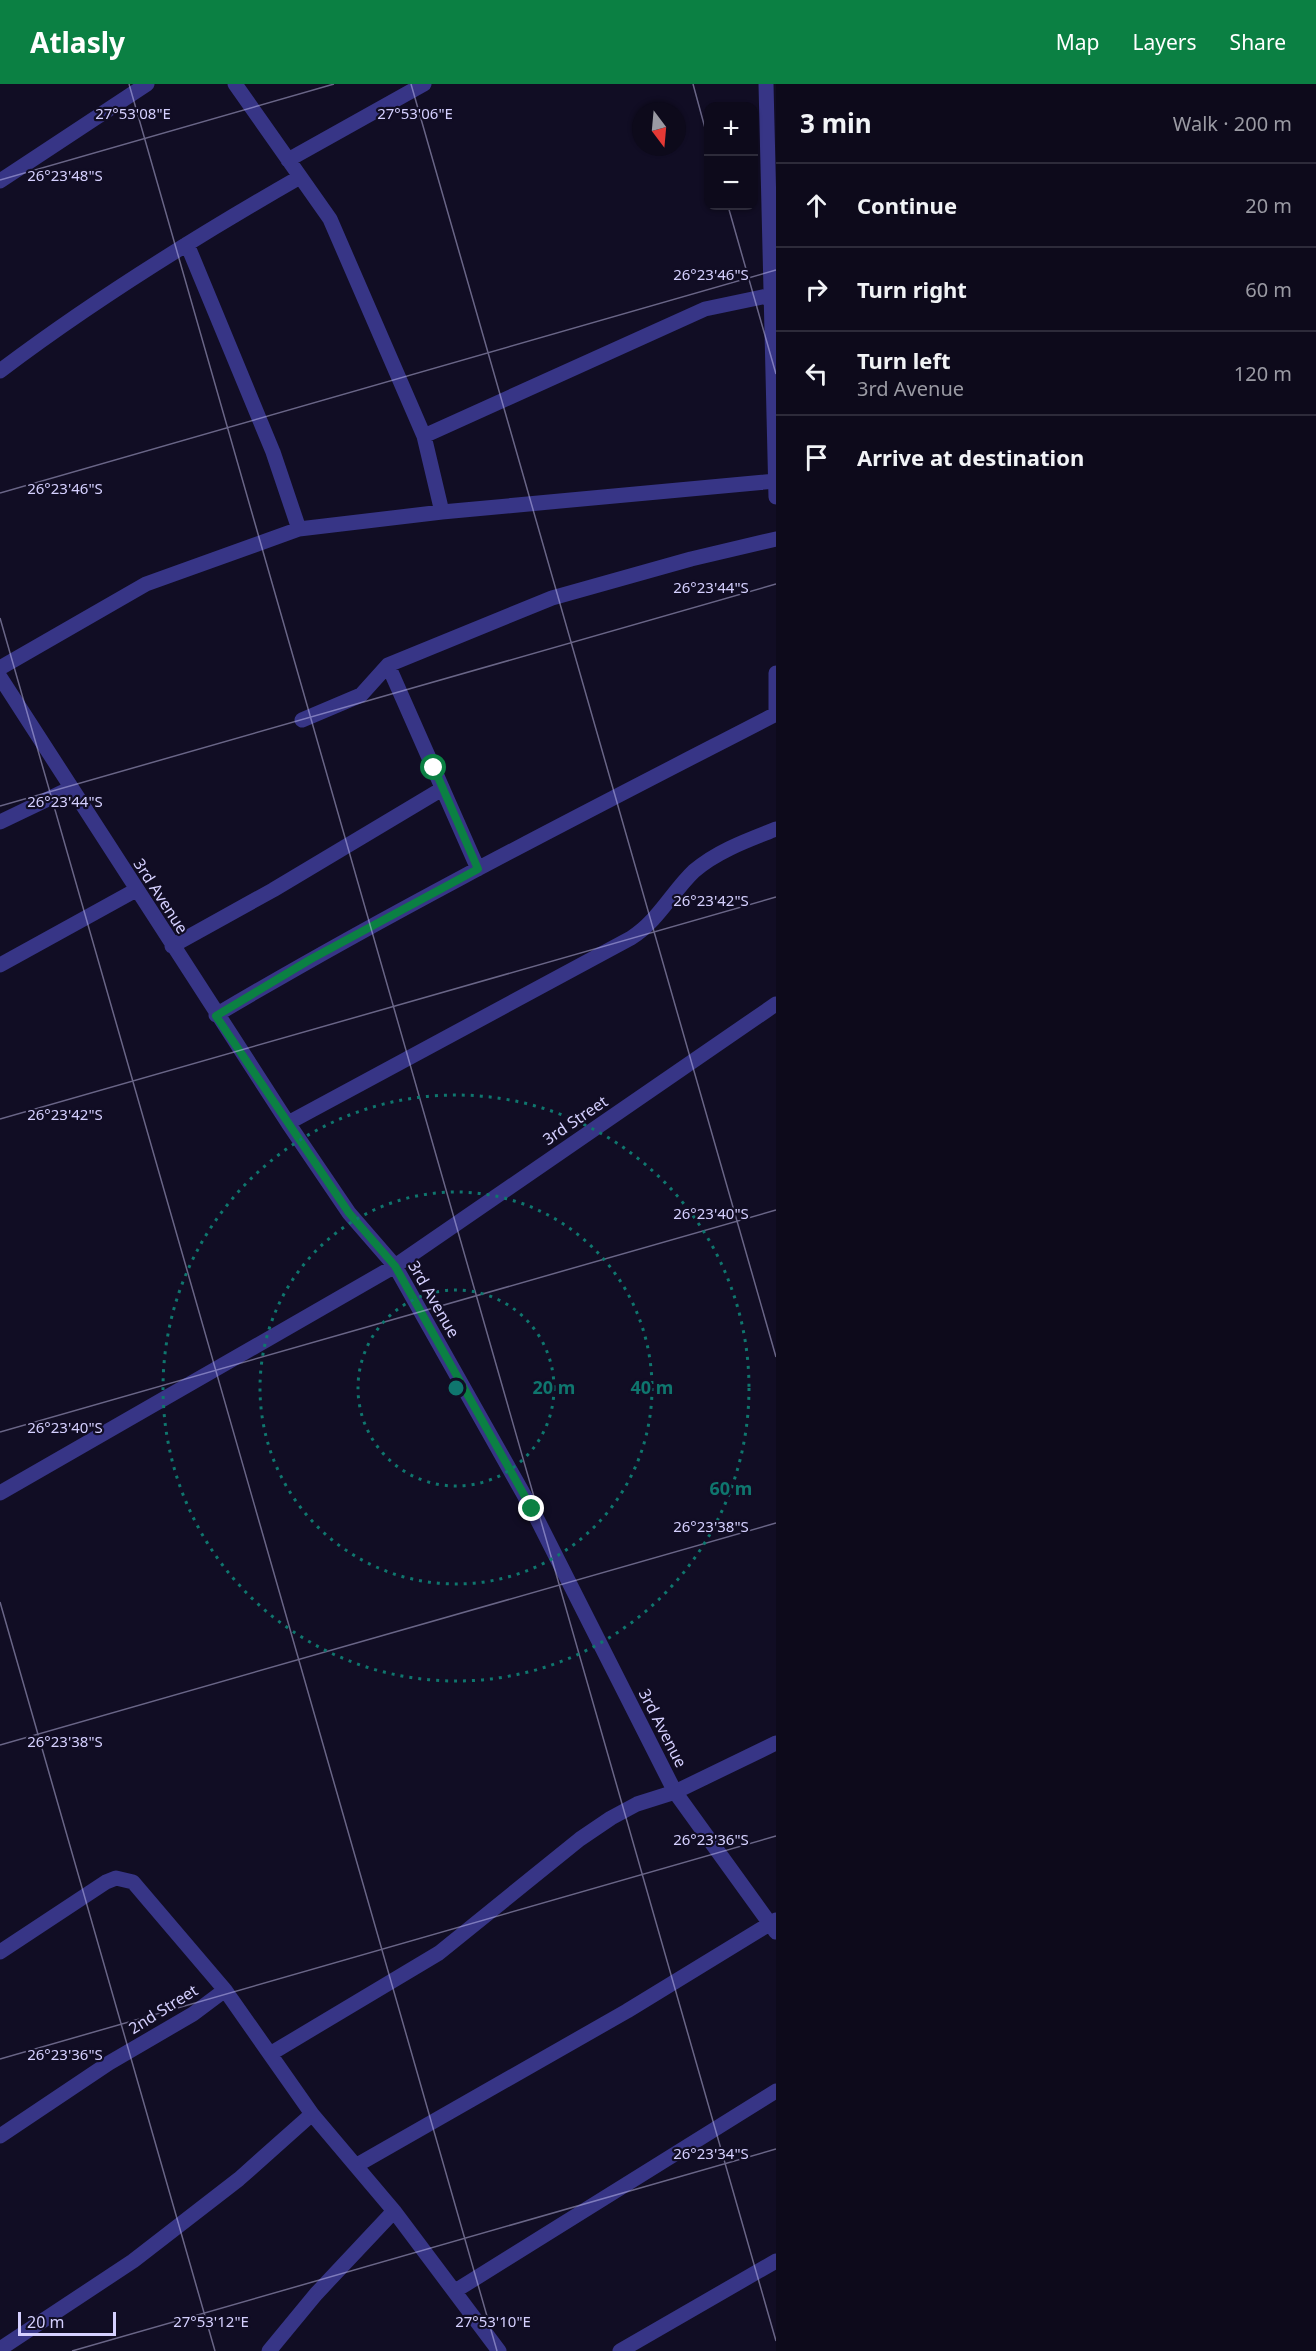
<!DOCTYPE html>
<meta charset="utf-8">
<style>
:root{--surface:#0d0a1b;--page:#161324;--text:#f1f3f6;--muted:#9a9aa3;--line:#2d2b3a;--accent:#0b8043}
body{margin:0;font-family:"Noto Sans",sans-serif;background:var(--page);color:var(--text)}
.controls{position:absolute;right:18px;top:18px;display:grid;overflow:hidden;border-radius:12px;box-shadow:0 2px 4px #0004}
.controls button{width:54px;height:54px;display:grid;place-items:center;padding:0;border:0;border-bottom:2px solid var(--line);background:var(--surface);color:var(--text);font:30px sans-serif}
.compass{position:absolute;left:632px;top:18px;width:54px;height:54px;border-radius:50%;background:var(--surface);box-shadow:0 2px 4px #0004;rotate:164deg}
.scale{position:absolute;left:18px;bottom:15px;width:98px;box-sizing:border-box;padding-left:6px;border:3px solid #d5d0ff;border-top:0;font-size:16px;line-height:21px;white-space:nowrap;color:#d5d0ff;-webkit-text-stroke:4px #110d24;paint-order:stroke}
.stop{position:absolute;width:18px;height:18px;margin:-14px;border:4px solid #0b8043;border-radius:50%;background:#fff}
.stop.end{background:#0b8043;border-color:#fff;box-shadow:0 2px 6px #0008}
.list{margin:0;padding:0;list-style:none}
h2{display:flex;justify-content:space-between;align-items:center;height:78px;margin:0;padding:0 24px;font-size:26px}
h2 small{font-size:20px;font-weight:400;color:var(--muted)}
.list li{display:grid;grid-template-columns:39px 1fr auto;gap:18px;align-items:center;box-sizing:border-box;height:84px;padding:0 24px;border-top:2px solid var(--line)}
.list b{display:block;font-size:22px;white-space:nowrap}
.list p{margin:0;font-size:20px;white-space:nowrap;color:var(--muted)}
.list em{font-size:20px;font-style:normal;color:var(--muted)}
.icon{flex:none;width:33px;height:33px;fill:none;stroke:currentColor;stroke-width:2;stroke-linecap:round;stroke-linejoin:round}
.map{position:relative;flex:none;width:776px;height:2267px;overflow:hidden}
header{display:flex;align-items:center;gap:36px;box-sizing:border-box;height:84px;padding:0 30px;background:var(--accent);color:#fff}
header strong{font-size:28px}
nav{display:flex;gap:33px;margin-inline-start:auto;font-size:21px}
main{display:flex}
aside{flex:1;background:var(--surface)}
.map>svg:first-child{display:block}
</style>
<header>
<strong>Atlasly</strong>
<nav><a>Map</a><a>Layers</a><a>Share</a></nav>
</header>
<main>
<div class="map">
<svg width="776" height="2267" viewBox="0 0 776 2267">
<rect width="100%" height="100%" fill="#110d24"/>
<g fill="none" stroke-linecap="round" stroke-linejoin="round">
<!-- minor -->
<path stroke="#373586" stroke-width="15" d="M 235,0 L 330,135 L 424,352 L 442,428
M 766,0 L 776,413
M 288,76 L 424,0
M 0,97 L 147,0
M 187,160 L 273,368 L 299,445
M 0,287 C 95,215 197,152 300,93
M 424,352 L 705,225 L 772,211
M 388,581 L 478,785
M 0,584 L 146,500 L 299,445 L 442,428 L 776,397
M 776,589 L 776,626
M 0,593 L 288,1039 L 349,1129 L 395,1182 L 532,1425 L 675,1708 L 776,1848
M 302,636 L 361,611 L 388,581 L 552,514 L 691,475 L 776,455
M 0,738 L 71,704
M 172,862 L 273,806 L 442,705
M 0,881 L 136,806
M 216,931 C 398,823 588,727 776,630
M 288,1039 L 631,854 C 658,837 672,808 694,787 C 717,767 748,756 776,745
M 0,1409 L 395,1182 L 776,920
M 0,1868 L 106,1798 L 116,1794 L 133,1798 L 225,1906 L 312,2030 L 394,2127 L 499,2267
M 270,1970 L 439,1869 L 580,1755 L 611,1734 L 637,1720 L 675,1708 L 776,1659
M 0,2052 L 109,1979 L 193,1930 L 225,1906
M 357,2081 L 627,1927 L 776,1836
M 455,2207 L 776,2007
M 0,2265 L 133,2177 L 239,2095 L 312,2030
M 269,2267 L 316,2210 L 394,2127
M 620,2267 L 776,2177"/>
</g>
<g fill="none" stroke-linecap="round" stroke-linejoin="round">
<!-- route -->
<path stroke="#0b8043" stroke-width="8" d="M 434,684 L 478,785 L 311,875 L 216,932 L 349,1129 L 395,1182 L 532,1425"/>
</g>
<!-- ticks -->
<path fill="none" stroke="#d5d0ff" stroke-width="1.5" stroke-opacity="0.45" d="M 129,0 L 776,2257M 411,0 L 776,1273M 693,0 L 708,55M 0,96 L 334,0M 728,122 L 776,290M 0,409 L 776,186M 0,534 L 497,2267M 0,722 L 776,500M 0,1035 L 776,813M 0,1348 L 776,1126M 0,1518 L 215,2267M 0,1661 L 776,1439M 0,1975 L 776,1752M 72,2267 L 776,2065"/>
<!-- distance rings -->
<g fill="none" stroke="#0f766e" stroke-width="3" stroke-dasharray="3 6">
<circle cx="456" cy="1304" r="98"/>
<circle cx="456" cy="1304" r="196"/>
<circle cx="456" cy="1304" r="293"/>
</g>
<g text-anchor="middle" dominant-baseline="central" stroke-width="4.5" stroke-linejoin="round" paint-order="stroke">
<!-- street labels -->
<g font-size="16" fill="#d5d0ff" stroke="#110d24">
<text transform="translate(161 812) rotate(57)">3rd Avenue</text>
<text transform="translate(575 1036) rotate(-34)">3rd Street</text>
<text transform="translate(434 1215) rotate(60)">3rd Avenue</text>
<text transform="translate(663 1644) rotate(63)">3rd Avenue</text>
<text transform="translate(163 1925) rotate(-32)">2nd Street</text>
</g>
</g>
<g font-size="15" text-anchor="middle" fill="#d5d0ff" stroke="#110d24" stroke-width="4.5" stroke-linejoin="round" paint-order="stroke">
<text x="133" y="35">27°53'08"E</text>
<text x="415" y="35">27°53'06"E</text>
<text x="65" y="97">26°23'48"S</text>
<text x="711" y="196">26°23'46"S</text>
<text x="65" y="410">26°23'46"S</text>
<text x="711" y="509">26°23'44"S</text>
<text x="65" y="723">26°23'44"S</text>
<text x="711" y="822">26°23'42"S</text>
<text x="65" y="1036">26°23'42"S</text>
<text x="711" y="1135">26°23'40"S</text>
<text x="65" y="1349">26°23'40"S</text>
<text x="711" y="1448">26°23'38"S</text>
<text x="65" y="1663">26°23'38"S</text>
<text x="711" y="1761">26°23'36"S</text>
<text x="65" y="1976">26°23'36"S</text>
<text x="711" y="2075">26°23'34"S</text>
<text x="211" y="2243">27°53'12"E</text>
<text x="493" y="2243">27°53'10"E</text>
</g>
<circle cx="456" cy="1304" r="9" fill="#0f766e" stroke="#110d24" stroke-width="3"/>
<g font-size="18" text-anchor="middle" font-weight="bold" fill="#0f766e" stroke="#110d24" stroke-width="4.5" stroke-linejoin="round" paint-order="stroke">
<text x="554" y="1310">20 m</text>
<text x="652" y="1310">40 m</text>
<text x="731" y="1411">60 m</text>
</g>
</svg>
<div class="controls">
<button>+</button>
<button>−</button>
</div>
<svg class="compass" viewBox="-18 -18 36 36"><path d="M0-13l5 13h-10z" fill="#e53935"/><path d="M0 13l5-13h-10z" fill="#9a9aa3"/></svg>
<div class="scale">20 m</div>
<div class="stop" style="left:434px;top:684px"></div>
<div class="stop end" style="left:532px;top:1425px"></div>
</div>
<aside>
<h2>3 min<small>Walk · 200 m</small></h2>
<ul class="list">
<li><svg class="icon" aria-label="ahead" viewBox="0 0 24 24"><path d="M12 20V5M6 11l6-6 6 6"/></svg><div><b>Continue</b></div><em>20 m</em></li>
<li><svg class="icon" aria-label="right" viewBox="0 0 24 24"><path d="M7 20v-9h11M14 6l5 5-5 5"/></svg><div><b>Turn right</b></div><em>60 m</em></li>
<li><svg class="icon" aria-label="left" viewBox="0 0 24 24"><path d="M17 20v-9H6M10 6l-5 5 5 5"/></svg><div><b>Turn left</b><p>3rd Avenue</p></div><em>120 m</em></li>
<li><svg class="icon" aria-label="arrive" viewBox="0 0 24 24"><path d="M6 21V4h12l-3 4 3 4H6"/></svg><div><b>Arrive at destination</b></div></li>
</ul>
</aside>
</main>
